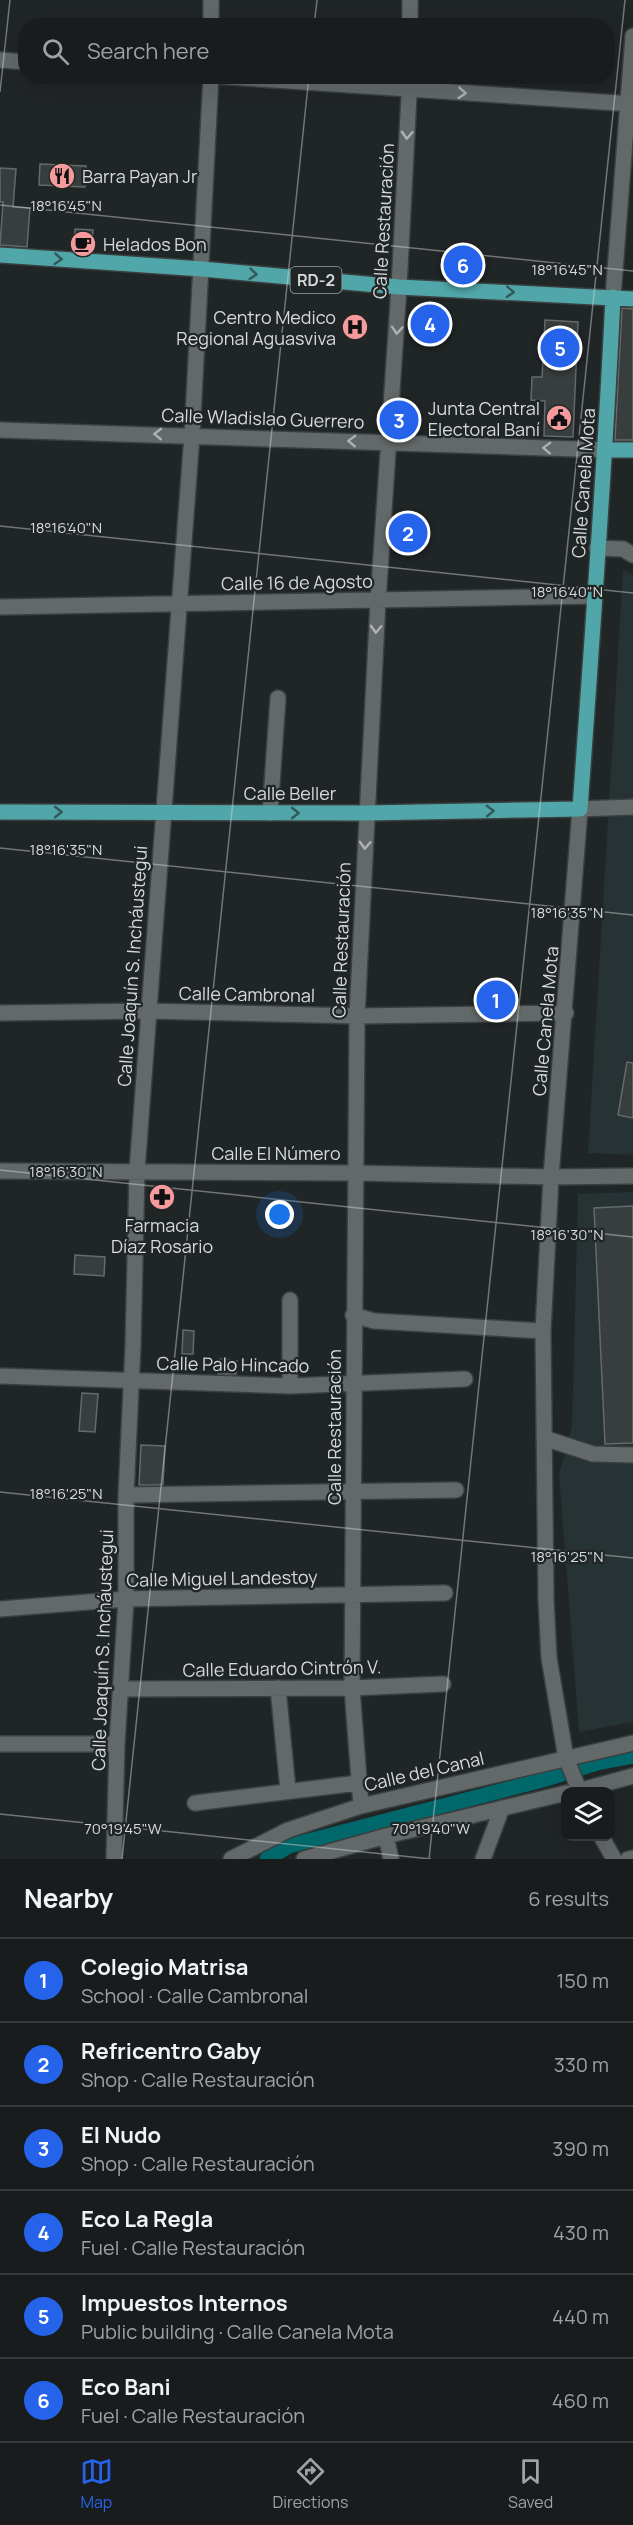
<!DOCTYPE html>
<meta charset="utf-8">
<style>
:root{--surface:#181c1c;--page:#212525;--text:#f1f3f6;--muted:#9fa1a3;--line:#363a3b;--accent:#2563eb}
body{margin:0;font-family:Manrope,sans-serif;background:var(--page);color:var(--text)}
.controls{position:absolute;right:18px;bottom:18px;display:grid;overflow:hidden;border-radius:12px;box-shadow:0 6px 24px #0002}
.controls button{width:54px;height:54px;display:grid;place-items:center;padding:0;border:0;border-bottom:2px solid var(--line);background:var(--surface);color:var(--text);font:30px sans-serif}
.you{position:absolute;left:280px;top:1215px;width:21px;height:21px;margin:-15px;border:4px solid #fff;border-radius:50%;background:#1a73e8;box-shadow:0 0 0 9px #1a73e833}
.badge{display:grid;place-items:center;width:39px;height:39px;border-radius:50%;background:var(--accent);color:#fff;font-size:20px;font-weight:700}
.pin{position:absolute;translate:-50% -50%;border:3px solid #fff;box-shadow:0 2px 6px #0006}
.list{margin:0;padding:0;list-style:none}
h2{display:flex;justify-content:space-between;align-items:center;height:78px;margin:0;padding:0 24px;font-size:26px}
h2 small{font-size:20px;font-weight:400;color:var(--muted)}
.list li{display:grid;grid-template-columns:39px 1fr auto;gap:18px;align-items:center;box-sizing:border-box;height:84px;padding:0 24px;border-top:2px solid var(--line)}
.list b{display:block;font-size:22px;white-space:nowrap}
.list p{margin:0;font-size:20px;white-space:nowrap;color:var(--muted)}
.list em{font-size:20px;font-style:normal;color:var(--muted)}
.icon{flex:none;width:33px;height:33px;fill:none;stroke:currentColor;stroke-width:2;stroke-linecap:round;stroke-linejoin:round}
.map{position:relative;flex:none;width:633px;height:1859px;overflow:hidden}
.search{position:absolute;background:var(--surface);box-shadow:0 6px 24px #0002;left:18px;right:18px;top:18px;height:66px;display:flex;align-items:center;gap:15px;box-sizing:border-box;padding:0 21px;border-radius:24px;color:var(--muted);font-size:22px}
.sheet{height:582px;background:var(--surface)}
nav{display:flex;justify-content:space-around;align-items:center;box-sizing:border-box;height:84px;border-top:2px solid var(--line);background:var(--surface);font-size:16px;color:var(--muted)}
nav a{display:grid;justify-items:center;gap:3px}
nav .on{color:var(--accent)}
.map>svg:first-child{display:block}
</style>
<div class="map">
<svg width="633" height="1859" viewBox="0 0 633 1859">
<rect width="100%" height="100%" fill="#202525"/>
<!-- built -->
<path fill="#263233" d="M 623,570 L 633,575 L 633,1155 L 588,1153 Z
M 633,1192 L 633,1722 L 579,1732 L 559,1474 L 572,1427 L 578,1194 Z"/>
<g fill="none" stroke-linecap="round" stroke-linejoin="round">
<!-- canal -->
<path stroke="#00676a" stroke-width="15" d="M 267,1859 L 289,1846 L 546,1779 L 597,1763 L 633,1756"/>
</g>
<!-- building -->
<path fill="#383e3e" stroke="#646a6a" stroke-width="1.5" d="M 40,164 L 86,166 L 85,187 L 39,185 Z
M 0,168 L 16,169 L 13,207 L 30,208 L 27,247 L 0,245 L 3,202 L 0,202 Z
M 75,229 L 93,230 L 91,252 L 74,250 Z
M 622,308 L 633,309 L 633,440 L 615,440 Z
M 545,320 L 578,322 L 573,437 L 544,436 L 545,401 L 531,400 L 532,377 L 542,377 Z
M 627,1062 L 633,1063 L 633,1118 L 618,1115 Z
M 633,1206 L 633,1443 L 605,1444 L 594,1208 Z
M 75,1255 L 105,1257 L 104,1276 L 74,1274 Z
M 183,1330 L 194,1331 L 193,1354 L 182,1354 Z
M 220,1359 L 237,1361 L 236,1374 L 218,1374 Z
M 82,1393 L 98,1394 L 95,1432 L 79,1431 Z
M 141,1445 L 165,1446 L 163,1485 L 139,1485 Z"/>
<g fill="none" stroke-linecap="round" stroke-linejoin="round">
<!-- minor casing -->
<g stroke="#3a3f3f" stroke-width="18">
<path id="minor" d="M 211,0 L 211,26
M 410,26 L 410,0
M 0,60 L 26,62
M 215,76 L 633,104
M 613,297 L 633,36
M 0,430 L 606,450
M 597,548 L 623,549 L 633,555
M 0,607 L 595,596
M 270,813 L 278,698
M 0,1013 L 147,1011 L 357,1016 L 566,1013
M 0,1171 L 355,1173 L 551,1177 L 633,1176
M 353,1315 L 374,1321 L 543,1331
M 0,1376 L 290,1386 L 465,1379
M 290,1386 L 290,1300
M 544,1438 L 593,1454 L 633,1455
M 126,1495 L 456,1490
M 0,1609 L 126,1599 L 445,1593
M 278,1688 L 288,1790
M 121,1689 L 352,1688 L 443,1684
M 0,1744 L 117,1744
M 574,1792 L 633,1776
M 580,1792 L 566,1758 L 549,1658 L 546,1599 L 543,1331 L 551,1177 L 580,809 L 633,807
M 195,1803 L 358,1783
M 361,1806 L 352,1688 L 357,1016 L 378,601 L 399,287 L 410,76
M 386,1836 L 391,1859
M 601,1836 L 614,1859
M 114,1859 L 117,1744 L 126,1599 L 126,1495 L 133,1346 L 137,1171 L 192,435 L 211,76
M 231,1859 L 288,1830 L 361,1806 L 633,1743
M 304,1859 L 386,1836 L 566,1793
M 483,1859 L 502,1808
M 628,1859 L 633,1858"/>
</g>
<!-- major casing -->
<g stroke="#3a3f3f" stroke-width="18">
<path id="major" d="M 0,255 L 202,269 L 399,287 L 633,299
M 606,450 L 633,450
M 0,812 L 366,813 L 580,809 C 592,638 605,468 613,297"/>
</g>
<!-- minor -->
<use href="#minor" stroke="#636969" stroke-width="15"/>
<!-- major -->
<use href="#major" stroke="#50a6a8" stroke-width="15"/>
</g>
<!-- one-way arrows -->
<defs><path id="oneway-chevron" d="M-2-3.5L2.5 0L-2 3.5" fill="none" stroke-width="1.6" stroke-linecap="round" stroke-linejoin="round" transform="scale(1.5)"/></defs>
<g stroke="#aeb2b2">
<use href="#oneway-chevron" transform="translate(462 93) rotate(4)"/>
<use href="#oneway-chevron" transform="translate(407 135) rotate(93)"/>
<use href="#oneway-chevron" transform="translate(397 330) rotate(94)"/>
<use href="#oneway-chevron" transform="translate(158 434) rotate(-179)"/>
<use href="#oneway-chevron" transform="translate(352 441) rotate(-178)"/>
<use href="#oneway-chevron" transform="translate(547 448) rotate(-178)"/>
<use href="#oneway-chevron" transform="translate(376 629) rotate(93)"/>
<use href="#oneway-chevron" transform="translate(365 845) rotate(93)"/>
</g>
<g stroke="#335959">
<use href="#oneway-chevron" transform="translate(58 259) rotate(4)"/>
<use href="#oneway-chevron" transform="translate(253 274) rotate(5)"/>
<use href="#oneway-chevron" transform="translate(510 292) rotate(3)"/>
<use href="#oneway-chevron" transform="translate(490 811) rotate(-1)"/>
<use href="#oneway-chevron" transform="translate(58 812)"/>
<use href="#oneway-chevron" transform="translate(295 813)"/>
</g>
<!-- ticks -->
<path fill="none" stroke="#d6dada" stroke-width="1.5" stroke-opacity="0.45" d="M 314,26 L 317,0M 0,92 L 10,0M 0,205 L 633,271M 0,526 L 633,593M 0,848 L 633,915M 0,1170 L 633,1237M 0,1492 L 633,1558M 0,1814 L 431,1859M 122,1859 L 309,76M 429,1859 L 625,0"/>
<!-- icons -->
<defs>
<g id="restaurant-disc" transform="scale(1.35)"><circle r="9.5" fill="#f59b9e" stroke="#202525"/><path d="M-5-6h1v4h1v-4h1v4h1v-4h1v5L-1.5 .5V6h-2V.5L-5-1ZM5-6V6H3V1.5H1.5Q1.5-4 5-6Z" fill="#111"/></g>
<g id="cafe-disc" transform="scale(1.35)"><circle r="9.5" fill="#f59b9e" stroke="#202525"/><path d="M-5.5-4.5H6V0H3Q3 3.5 0 3.5H-2.5Q-5.5 3.5-5.5 0ZM3-3.2v2h1.7v-2ZM-6 4.5H4V6H-6Z" fill="#111"/></g>
<g id="hospital-disc" transform="scale(1.35)"><circle r="9.5" fill="#f59b9e" stroke="#202525"/><path d="M-5-5h3v3.5h4V-5h3V5h-3V1.5h-4V5h-3Z" fill="#111"/></g>
<g id="civic-disc" transform="scale(1.35)"><circle r="9.5" fill="#f59b9e" stroke="#202525"/><path d="M-.6-6.5H3V-4.5H.6V-3L4-1V1h2V6H-6V1h2V-1L-.6-3ZM-1.2 2.5V6h2.4V2.5Z" fill="#111"/></g>
<g id="pharmacy-disc" transform="scale(1.35)"><circle r="9.5" fill="#f59b9e" stroke="#202525"/><path d="M-2-6h4v4h4v4h-4v4h-4v-4h-4v-4h4Z" fill="#111"/></g>
</defs>
<g fill-rule="evenodd">
<use href="#restaurant-disc" x="62" y="176"/>
<use href="#cafe-disc" x="83" y="244"/>
<use href="#hospital-disc" x="355" y="327"/>
<use href="#civic-disc" x="559" y="418"/>
<use href="#pharmacy-disc" x="162" y="1197"/>
</g>
<g text-anchor="middle" dominant-baseline="central" stroke-width="4.5" stroke-linejoin="round" paint-order="stroke">
<!-- shield labels -->
<rect fill="#202525" stroke="#9fa4a4" stroke-width="1.5" x="290.5" y="267" width="51" height="26" rx="4.5"/>
<g font-size="16" font-weight="bold" fill="#d6dada">
<text x="316" y="280">RD-2</text>
</g>
<!-- poi labels -->
<g font-size="18" fill="#d6dada" stroke="#202525" text-anchor="start">
<text x="82" y="176">Barra Payan Jr</text>
<text x="103" y="244">Helados Bon</text>
<text x="336" y="317" text-anchor="end">Centro Medico<tspan x="336" dy="21">Regional Aguasviva</tspan></text>
<text x="540" y="408" text-anchor="end">Junta Central<tspan x="540" dy="21">Electoral Baní</tspan></text>
<text x="162" y="1225" text-anchor="middle">Farmacia<tspan x="162" dy="21">Díaz Rosario</tspan></text>
</g>
<!-- street labels -->
<g font-size="18" fill="#d6dada" stroke="#202525">
<text transform="translate(383 221) rotate(-87)">Calle Restauración</text>
<text transform="translate(263 418) rotate(2)">Calle Wladislao Guerrero</text>
<text transform="translate(583 483) rotate(-86)">Calle Canela Mota</text>
<text transform="translate(297 582) rotate(-1)">Calle 16 de Agosto</text>
<text x="290" y="793">Calle Beller</text>
<text transform="translate(341 940) rotate(-88)">Calle Restauración</text>
<text transform="translate(132 966) rotate(-86)">Calle Joaquín S. Incháustegui</text>
<text transform="translate(247 994) rotate(1)">Calle Cambronal</text>
<text transform="translate(545 1021) rotate(-85)">Calle Canela Mota</text>
<text x="276" y="1153">Calle El Número</text>
<text transform="translate(233 1364) rotate(1)">Calle Palo Hincado</text>
<text transform="translate(334 1427) rotate(-90)">Calle Restauración</text>
<text transform="translate(222 1578) rotate(-1)">Calle Miguel Landestoy</text>
<text transform="translate(102 1650) rotate(-88)">Calle Joaquín S. Incháustegui</text>
<text transform="translate(282 1668) rotate(-1)">Calle Eduardo Cintrón V.</text>
<text transform="translate(424 1771) rotate(-13)">Calle del Canal</text>
</g>
</g>
<g font-size="15" text-anchor="middle" fill="#d6dada" stroke="#202525" stroke-width="4.5" stroke-linejoin="round" paint-order="stroke">
<text x="66" y="211">18°16'45"N</text>
<text x="567" y="275">18°16'45"N</text>
<text x="66" y="533">18°16'40"N</text>
<text x="567" y="597">18°16'40"N</text>
<text x="66" y="855">18°16'35"N</text>
<text x="567" y="918">18°16'35"N</text>
<text x="66" y="1177">18°16'30"N</text>
<text x="567" y="1240">18°16'30"N</text>
<text x="66" y="1499">18°16'25"N</text>
<text x="567" y="1562">18°16'25"N</text>
<text x="123" y="1834">70°19'45"W</text>
<text x="431" y="1834">70°19'40"W</text>
</g>
</svg>
<div class="controls">
<button><svg class="icon" aria-label="layers" viewBox="0 0 24 24"><path d="M12 4l9 5-9 5-9-5zM3 14l9 5 9-5"/></svg></button>
</div>
<div class="you"></div>
<div class="pin badge" style="left:496px;top:1000px">1</div>
<div class="pin badge" style="left:408px;top:533px">2</div>
<div class="pin badge" style="left:399px;top:420px">3</div>
<div class="pin badge" style="left:430px;top:324px">4</div>
<div class="pin badge" style="left:560px;top:348px">5</div>
<div class="pin badge" style="left:463px;top:265px">6</div>
<div class="search"><svg class="icon" aria-label="search" viewBox="0 0 24 24"><circle cx="10" cy="10" r="6"/><path d="M15 15l6 6"/></svg>Search here</div>
</div>
<section class="sheet">
<h2>Nearby<small>6 results</small></h2>
<ul class="list">
<li><span class="badge">1</span><div><b>Colegio Matrisa</b><p>School · Calle Cambronal</p></div><em>150 m</em></li>
<li><span class="badge">2</span><div><b>Refricentro Gaby</b><p>Shop · Calle Restauración</p></div><em>330 m</em></li>
<li><span class="badge">3</span><div><b>El Nudo</b><p>Shop · Calle Restauración</p></div><em>390 m</em></li>
<li><span class="badge">4</span><div><b>Eco La Regla</b><p>Fuel · Calle Restauración</p></div><em>430 m</em></li>
<li><span class="badge">5</span><div><b>Impuestos Internos</b><p>Public building · Calle Canela Mota</p></div><em>440 m</em></li>
<li><span class="badge">6</span><div><b>Eco Bani</b><p>Fuel · Calle Restauración</p></div><em>460 m</em></li>
</ul>
</section>
<nav>
<a class="on"><svg class="icon" aria-label="map" viewBox="0 0 24 24"><path d="M3 6l6-2 6 2 6-2v14l-6 2-6-2-6 2zM9 4v14M15 6v14"/></svg>Map</a>
<a><svg class="icon" aria-label="directions" viewBox="0 0 24 24"><path d="M12 3l9 9-9 9-9-9zM9 14v-3h6M13 9l2 2-2 2"/></svg>Directions</a>
<a><svg class="icon" aria-label="saved" viewBox="0 0 24 24"><path d="M7 4h10v16l-5-4-5 4z"/></svg>Saved</a>
</nav>
